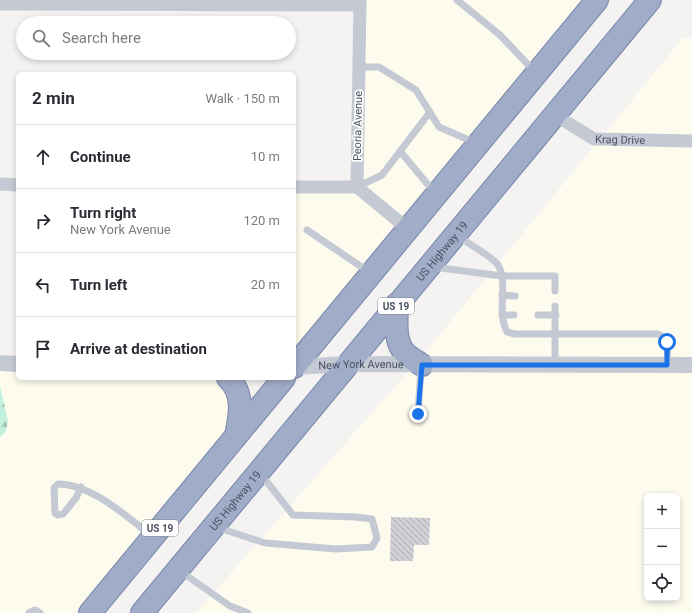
<!DOCTYPE html>
<meta charset="utf-8">
<style>
:root{--surface:#fff;--page:#f2f2f3;--text:#2b2b33;--muted:#7c7c81;--line:#e1e1e2}
body{margin:0;font-family:Roboto,sans-serif;background:var(--page);color:var(--text)}
.controls{position:absolute;right:12px;bottom:12px;display:grid;overflow:hidden;border-radius:6px;box-shadow:0 2px 6px #0003}
.controls button{width:36px;height:36px;display:grid;place-items:center;padding:0;border:0;border-bottom:1px solid var(--line);background:var(--surface);color:var(--text);font:20px sans-serif}
.stop{position:absolute;width:12px;height:12px;margin:-9px;border:3px solid #1a73e8;border-radius:50%;background:#fff}
.stop.end{background:#1a73e8;border-color:#fff;box-shadow:0 1px 4px #0008}
.list{margin:0;padding:0;list-style:none}
h2{display:flex;justify-content:space-between;align-items:center;height:52px;margin:0;padding:0 16px;font-size:17px}
h2 small{font-size:13px;font-weight:400;color:var(--muted)}
.list li{display:grid;grid-template-columns:26px 1fr auto;gap:12px;align-items:center;box-sizing:border-box;height:64px;padding:0 16px;border-top:1px solid var(--line)}
.list b{display:block;font-size:15px;white-space:nowrap}
.list p{margin:0;font-size:13px;white-space:nowrap;color:var(--muted)}
.list em{font-size:13px;font-style:normal;color:var(--muted)}
.icon{flex:none;width:22px;height:22px;fill:none;stroke:currentColor;stroke-width:2;stroke-linecap:round;stroke-linejoin:round}
.map{position:relative;flex:none;width:692px;height:613px;overflow:hidden}
.search{position:absolute;background:var(--surface);box-shadow:0 2px 6px #0003;left:16px;top:16px;width:280px;height:44px;display:flex;align-items:center;gap:10px;box-sizing:border-box;padding:0 14px;border-radius:22px;color:var(--muted);font-size:15px}
.panel{position:absolute;background:var(--surface);box-shadow:0 2px 6px #0003;left:16px;top:72px;width:280px;height:308px;border-radius:6px}
.map>svg:first-child{display:block}
</style>
<div class="map">
<svg width="692" height="613" viewBox="0 0 692 613">
<defs>
<pattern id="forest-firs" width="22" height="20" patternUnits="userSpaceOnUse"><rect width="22" height="20" fill="#c3f0dd"/><path d="M5 1l3.5 6h-7zM16 11l3.5 6h-7z" fill="#a0c5b7"/></pattern>
<pattern id="building-back-hatch" width="6" height="6" patternUnits="userSpaceOnUse"><rect width="6" height="6" fill="#cfd1d6"/><path d="M-1 5l2 2M0 0l6 6M5-1l2 2" fill="none" stroke="#aaacb1"/></pattern>
</defs>
<rect width="100%" height="100%" fill="#f4f3f2"/>
<!-- commercial -->
<path fill="#fcfbee" fill-rule="evenodd" d="M 363,0 L 588,0 L 294,354 L 294,189 L 362,192 Z
M 683,38 L 692,38 L 692,357 L 422,356 Z
M 0,371 L 18,372 L 18,378 L 213,378 L 225,385 L 232,397 L 230,432 L 80,613 L 0,613 L 0,437 L 6,431 L 0,386 Z
M 408,372 L 692,373 L 692,613 L 196,613 ZM 647,496 L 677,496 L 677,598 L 647,598 Z"/>
<!-- forest -->
<path fill="url(#forest-firs)" d="M 0,386 L 8,421 L 6,431 L 0,437 Z"/>
<!-- building -->
<path fill="url(#building-back-hatch)" d="M 391,517 L 430,518 L 429,545 L 414,545 L 413,561 L 390,561 Z"/>
<g fill="none" stroke-linecap="round" stroke-linejoin="round">
<!-- trunk casing -->
<g stroke="#7786ab" stroke-width="24">
<g id="trunk">
<path d="M 397,304 C 397,319 393,342 406,354 C 410,358 416,361 422,365"/>
<path d="M 294,367 L 597,0"/>
<path d="M 228,378 C 245,394 240,416 236,436"/>
<path d="M 90,613 L 284,378"/>
<path id="s3" d="M 142,613 L 650,0"/>
</g>
</g>
<!-- service -->
<path stroke="#c4c9d3" stroke-width="7" d="M 457,0 L 500,35 L 535,72
M 359,67 L 379,67 L 416,90 L 439,127 L 476,143
M 400,151 L 434,192
M 357,187 L 382,175 L 430,112
M 307,230 L 369,272
M 457,236 C 465,241 495,259 498,265 C 509,283 496,311 507,332 L 515,334 L 658,334 C 671,340 667,352 667,365
M 433,267 L 502,276 L 555,276 L 555,291
M 502,295 L 515,296
M 502,315 L 514,315
M 538,315 L 556,315
M 555,365 L 555,306
M 418,414 L 421,367
M 81,487 L 76,498 L 63,514 L 58,515 L 55,513 L 54,488 L 58,484 C 91,484 126,516 151,535
M 216,527 L 265,543 L 336,549 L 372,547 L 377,538 L 372,519 L 355,517 L 293,515 L 260,473
M 180,571 L 230,606 L 248,613
M 29,613 L 35,610 L 40,613"/>
<!-- minor -->
<g stroke="#c4c9d3" stroke-width="13">
<path d="M 360,0 L 357,187 L 408,229"/>
<path d="M 0,4 L 360,5"/>
<path id="s1" d="M 555,115 L 594,139 L 692,141"/>
<path d="M 0,184 L 18,185"/>
<path d="M 294,187 L 357,187"/>
</g>
<!-- tertiary -->
<g stroke="#c4c9d3" stroke-width="16">
<path d="M 0,363 L 18,364"/>
<path id="s2" d="M 294,367 L 347,364 L 692,365"/>
</g>
<!-- trunk -->
<use href="#trunk" stroke="#a0acc8" stroke-width="22"/>
</g>
<g fill="none" stroke-linecap="round" stroke-linejoin="round">
<!-- route -->
<path stroke="#1a73e8" stroke-width="5" d="M 418,414 L 422,365 L 667,365 L 667,342"/>
</g>
<g text-anchor="middle" dominant-baseline="central" stroke-width="3.5" stroke-linejoin="round" paint-order="stroke">
<!-- shield labels -->
<g fill="#fff" stroke="#808590" stroke-width="1">
<rect x="378" y="298" width="36" height="16" rx="3"/>
<rect x="142" y="520" width="36" height="16" rx="3"/>
</g>
<g font-size="10" font-weight="bold" fill="#4a5160">
<text x="396" y="306">US 19</text>
<text x="160" y="528">US 19</text>
</g>
<!-- street labels -->
<g font-size="11" fill="#4a5160" stroke="#fff">
<text transform="translate(358 126) rotate(-89)">Peoria Avenue</text>
<text stroke="none"><textPath href="#s1" startOffset="72">Krag Drive</textPath></text>
<text stroke="none"><textPath href="#s3" startOffset="470">US Highway 19</textPath></text>
<text stroke="none"><textPath href="#s2" startOffset="67">New York Avenue</textPath></text>
<text stroke="none"><textPath href="#s3" startOffset="146">US Highway 19</textPath></text>
</g>
</g>
</svg>
<div class="controls">
<button>+</button>
<button>−</button>
<button><svg class="icon" aria-label="locate" viewBox="0 0 24 24"><circle cx="12" cy="12" r="6"/><path d="M12 2v4M12 18v4M2 12h4M18 12h4"/></svg></button>
</div>
<div class="stop" style="left:667px;top:342px"></div>
<div class="stop end" style="left:418px;top:414px"></div>
<div class="search"><svg class="icon" aria-label="search" viewBox="0 0 24 24"><circle cx="10" cy="10" r="6"/><path d="M15 15l6 6"/></svg>Search here</div>
<section class="panel">
<h2>2 min<small>Walk · 150 m</small></h2>
<ul class="list">
<li><svg class="icon" aria-label="ahead" viewBox="0 0 24 24"><path d="M12 20V5M6 11l6-6 6 6"/></svg><div><b>Continue</b></div><em>10 m</em></li>
<li><svg class="icon" aria-label="right" viewBox="0 0 24 24"><path d="M7 20v-9h11M14 6l5 5-5 5"/></svg><div><b>Turn right</b><p>New York Avenue</p></div><em>120 m</em></li>
<li><svg class="icon" aria-label="left" viewBox="0 0 24 24"><path d="M17 20v-9H6M10 6l-5 5 5 5"/></svg><div><b>Turn left</b></div><em>20 m</em></li>
<li><svg class="icon" aria-label="arrive" viewBox="0 0 24 24"><path d="M6 21V4h12l-3 4 3 4H6"/></svg><div><b>Arrive at destination</b></div></li>
</ul>
</section>
</div>
